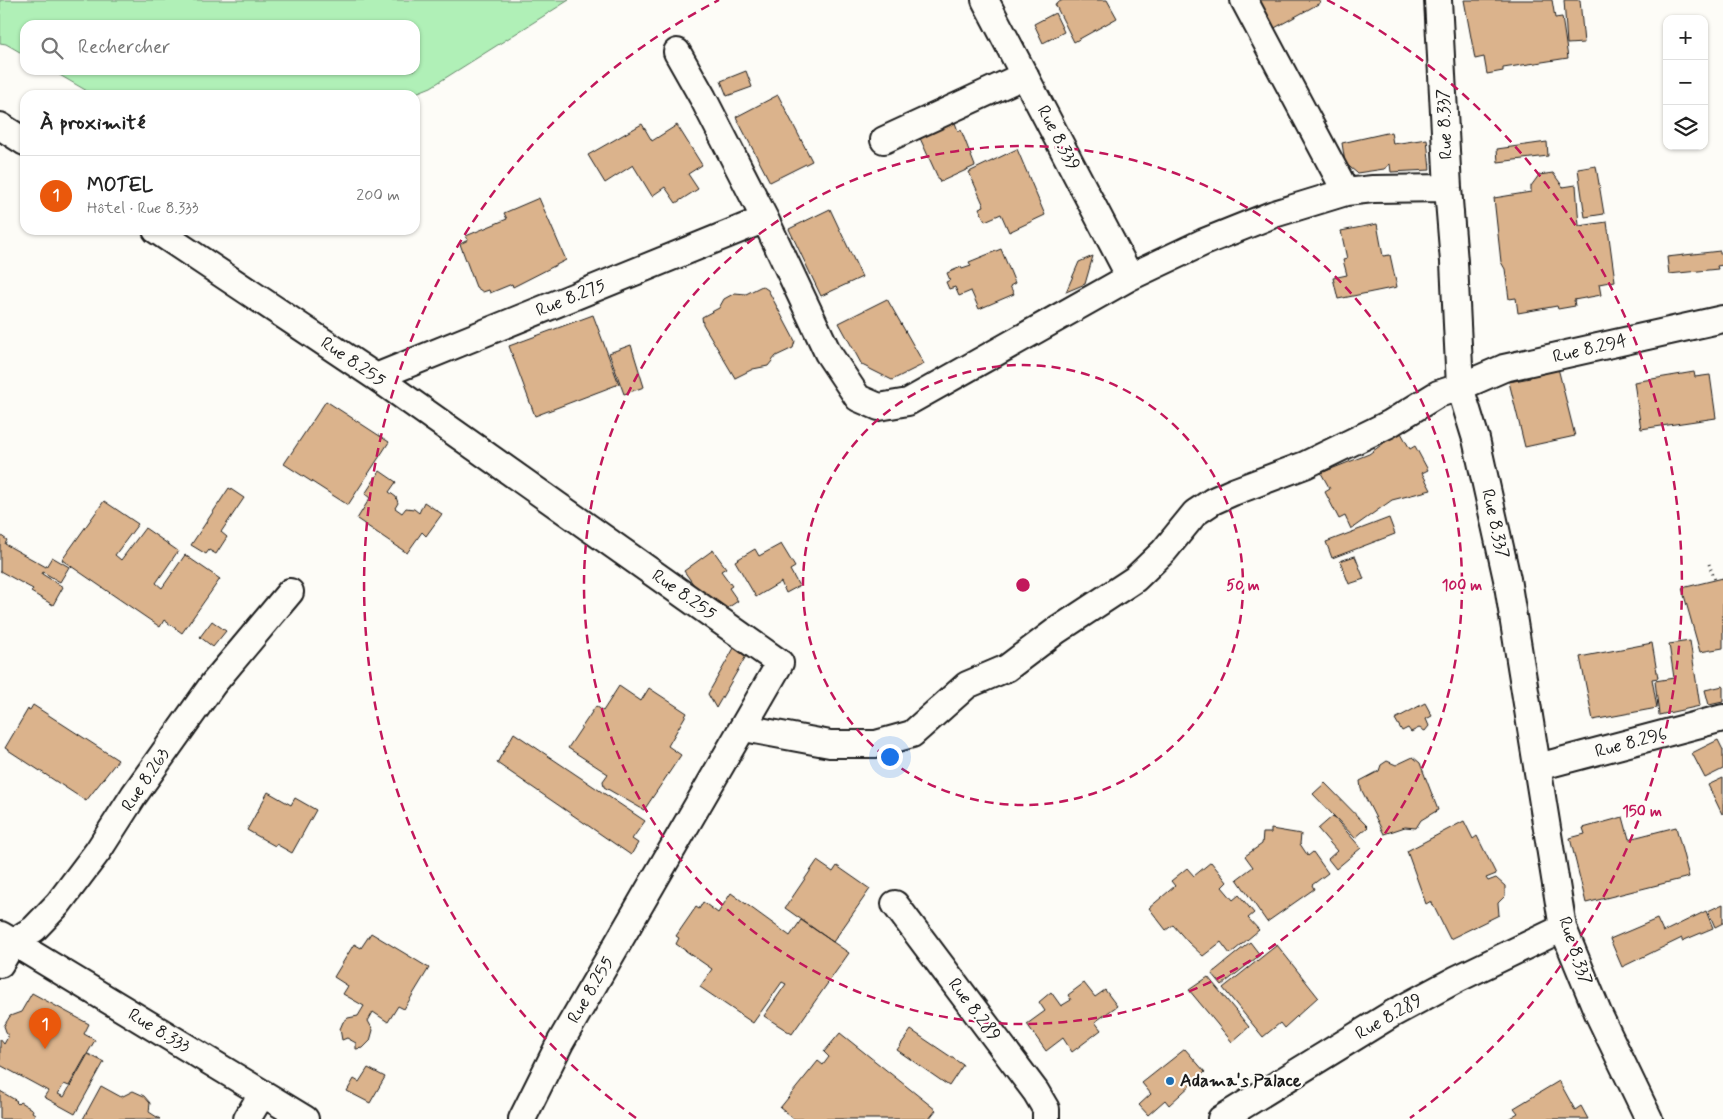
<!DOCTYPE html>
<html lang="fr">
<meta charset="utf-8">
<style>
:root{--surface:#fff;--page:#f6f6f6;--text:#222;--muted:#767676;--line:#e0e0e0;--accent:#ea580c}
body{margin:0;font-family:Mynerve,sans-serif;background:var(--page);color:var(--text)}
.controls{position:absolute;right:15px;top:15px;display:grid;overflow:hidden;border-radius:10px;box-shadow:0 1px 4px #0004}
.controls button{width:45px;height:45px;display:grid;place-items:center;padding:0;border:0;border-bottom:1px solid var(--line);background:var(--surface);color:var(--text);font:25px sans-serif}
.you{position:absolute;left:889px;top:756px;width:18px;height:18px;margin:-12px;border:4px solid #fff;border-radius:50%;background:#1a73e8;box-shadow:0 0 0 8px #1a73e833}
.badge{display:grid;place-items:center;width:32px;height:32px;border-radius:50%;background:var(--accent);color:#fff;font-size:16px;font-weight:700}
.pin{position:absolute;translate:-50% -41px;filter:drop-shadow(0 1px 2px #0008)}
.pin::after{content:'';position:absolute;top:26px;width:18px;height:15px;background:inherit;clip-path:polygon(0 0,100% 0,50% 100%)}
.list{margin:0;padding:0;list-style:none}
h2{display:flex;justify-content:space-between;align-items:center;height:65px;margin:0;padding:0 20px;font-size:21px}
h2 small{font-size:16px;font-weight:400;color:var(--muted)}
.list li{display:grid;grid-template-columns:32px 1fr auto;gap:15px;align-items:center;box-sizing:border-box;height:80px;padding:0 20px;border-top:1px solid var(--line)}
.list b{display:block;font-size:19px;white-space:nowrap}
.list p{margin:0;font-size:16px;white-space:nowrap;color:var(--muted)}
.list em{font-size:16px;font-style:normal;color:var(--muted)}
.icon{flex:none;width:28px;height:28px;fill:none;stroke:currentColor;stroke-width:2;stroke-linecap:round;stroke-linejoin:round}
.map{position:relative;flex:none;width:1723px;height:1119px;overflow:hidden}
.search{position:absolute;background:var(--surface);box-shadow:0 1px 4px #0004;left:20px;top:20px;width:400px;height:55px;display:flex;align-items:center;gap:12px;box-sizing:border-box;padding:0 18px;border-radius:15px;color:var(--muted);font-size:19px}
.panel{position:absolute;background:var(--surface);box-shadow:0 1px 4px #0004;left:20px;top:90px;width:400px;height:145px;border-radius:15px}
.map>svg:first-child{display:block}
</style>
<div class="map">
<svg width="1723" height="1119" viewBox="0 0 1723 1119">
<rect width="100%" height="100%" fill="#fdfcf7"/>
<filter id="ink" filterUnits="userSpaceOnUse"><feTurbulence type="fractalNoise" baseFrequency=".02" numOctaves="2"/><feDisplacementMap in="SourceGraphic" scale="10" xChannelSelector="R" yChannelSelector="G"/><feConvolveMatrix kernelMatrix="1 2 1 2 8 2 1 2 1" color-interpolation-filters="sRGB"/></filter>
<g filter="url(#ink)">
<!-- green -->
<path fill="#b0f0b7" stroke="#66866a" d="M 0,0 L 569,0 L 431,87 L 411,95 L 94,95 L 51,70 L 415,70 L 415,25 L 25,25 L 25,55 L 6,44 L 0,43 Z"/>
<!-- building -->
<path fill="#dbb38c" stroke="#1c1c1c" d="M 1063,0 L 1107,0 L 1117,18 L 1074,42 L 1055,4 Z
M 1255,0 L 1321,0 L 1320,3 L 1271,30 Z
M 1464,0 L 1552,0 L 1555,18 L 1562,17 L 1568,58 L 1503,68 L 1503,71 L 1487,74 L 1484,57 L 1475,59 Z
M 1564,0 L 1580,0 L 1584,43 L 1567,44 Z
M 1055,13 L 1064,32 L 1043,43 L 1034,24 Z
M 746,71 L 752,87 L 727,96 L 721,81 Z
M 778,95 L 812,161 L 770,182 L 736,117 Z
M 954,120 L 958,131 L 961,130 L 975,166 L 940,182 L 919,136 Z
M 642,124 L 652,141 L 677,125 L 702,165 L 688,174 L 698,189 L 676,203 L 665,187 L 652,196 L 633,165 L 605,183 L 588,155 Z
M 1391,132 L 1393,144 L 1427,139 L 1430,170 L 1391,172 L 1390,164 L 1384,169 L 1357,173 L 1345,163 L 1342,143 Z
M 1547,142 L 1548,156 L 1498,162 L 1497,149 Z
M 1017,149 L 1045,215 L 1009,232 L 1001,214 L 985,221 L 979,208 L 984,206 L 969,172 Z
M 1596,166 L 1604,214 L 1585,217 L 1578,169 Z
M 1553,173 L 1563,187 L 1576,185 L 1579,226 L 1607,222 L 1615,281 L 1599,284 L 1601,295 L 1574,300 L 1575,306 L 1558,309 L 1557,306 L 1518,313 L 1516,298 L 1509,299 L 1505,269 L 1501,262 L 1494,198 L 1531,192 L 1531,186 L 1539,175 Z
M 539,198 L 566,260 L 513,287 L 512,284 L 490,293 L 489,290 L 483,292 L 476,287 L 460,244 L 468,240 L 466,236 L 507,219 L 504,213 Z
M 830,209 L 862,277 L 821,296 L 789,229 Z
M 1377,224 L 1383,256 L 1390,255 L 1397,287 L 1338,299 L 1333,278 L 1347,275 L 1343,260 L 1347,259 L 1341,231 Z
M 1001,249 L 1015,283 L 1010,286 L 1014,294 L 979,309 L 971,291 L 959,296 L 955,287 L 949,289 L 946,282 L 950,280 L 947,273 L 961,267 L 962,269 L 971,266 L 969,262 Z
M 1720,251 L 1720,254 L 1723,254 L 1723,265 L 1717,266 L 1718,269 L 1669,274 L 1667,257 Z
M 1093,256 L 1085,284 L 1066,292 L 1079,262 Z
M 762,286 L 768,290 L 795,341 L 793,348 L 776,356 L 768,366 L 753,369 L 735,378 L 703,324 L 702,317 L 719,308 L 724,299 L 735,293 L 746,294 Z
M 887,299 L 924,364 L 892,380 L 862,365 L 839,323 Z
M 593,315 L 619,384 L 535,416 L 509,346 Z
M 631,345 L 644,387 L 624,394 L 609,353 Z
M 1557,364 L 1575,436 L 1525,447 L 1509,382 L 1530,378 L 1528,370 Z
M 1694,372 L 1695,377 L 1710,375 L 1716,418 L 1641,429 L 1634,382 Z
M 326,401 L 389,442 L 348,505 L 284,464 Z
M 1400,431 L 1410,449 L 1415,446 L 1428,470 L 1422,473 L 1431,490 L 1392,500 L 1351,529 L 1345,516 L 1339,519 L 1325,492 L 1330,489 L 1321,473 L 1369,454 Z
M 380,471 L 396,482 L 389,492 L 396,497 L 398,503 L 395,508 L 402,513 L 406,508 L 414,509 L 419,513 L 424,502 L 442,514 L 426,536 L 422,532 L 407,553 L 357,519 L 370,498 L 365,494 Z
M 229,488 L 244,498 L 221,532 L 227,537 L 216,554 L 209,550 L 206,554 L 191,545 Z
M 104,501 L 138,524 L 115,555 L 121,560 L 145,528 L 178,551 L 156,583 L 162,588 L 185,555 L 220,579 L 182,633 L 164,620 L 160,627 L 62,560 Z
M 1389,518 L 1395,534 L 1332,558 L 1326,542 Z
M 0,535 L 7,540 L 5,544 L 46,567 L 52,557 L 69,567 L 60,582 L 43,572 L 42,574 L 63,587 L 53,605 L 31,592 L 33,589 L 0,571 Z
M 781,544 L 795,567 L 790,570 L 799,586 L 786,593 L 781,582 L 756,597 L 735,561 L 755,549 L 759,556 Z
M 713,550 L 726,568 L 721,571 L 732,586 L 729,588 L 738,601 L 723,611 L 696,588 L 684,571 Z
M 1355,556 L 1364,579 L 1349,584 L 1340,561 Z
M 1723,578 L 1723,648 L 1700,652 L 1682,588 Z
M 212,621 L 226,631 L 213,647 L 200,637 Z
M 1690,641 L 1700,706 L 1659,715 L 1655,681 L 1674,678 L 1669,644 Z
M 1652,643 L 1658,678 L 1652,679 L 1657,708 L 1593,720 L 1580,657 Z
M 734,648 L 746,656 L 716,708 L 708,694 Z
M 619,686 L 641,701 L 649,688 L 687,713 L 668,746 L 681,755 L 644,810 L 604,787 L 603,781 L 608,774 L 568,748 L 596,706 L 603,711 Z
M 1723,686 L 1723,702 L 1709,705 L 1705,690 Z
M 1425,703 L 1432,716 L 1426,719 L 1429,726 L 1425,731 L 1419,728 L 1411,732 L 1408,728 L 1402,731 L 1395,719 Z
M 33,705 L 118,760 L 86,801 L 5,748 L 28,709 L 30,710 Z
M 514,733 L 645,821 L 632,839 L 638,843 L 631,855 L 497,763 Z
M 1718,740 L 1723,750 L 1723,769 L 1705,778 L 1692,753 Z
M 1413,757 L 1420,763 L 1438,810 L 1421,820 L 1416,828 L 1405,827 L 1384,834 L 1361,789 L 1360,781 L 1379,771 L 1381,765 L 1387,761 L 1396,765 Z
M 1723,778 L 1723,813 L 1722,814 L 1708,785 Z
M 1325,783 L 1368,827 L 1355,838 L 1313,794 Z
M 268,792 L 291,805 L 295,798 L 316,810 L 292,853 L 276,844 L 275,846 L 247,830 Z
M 1333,816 L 1361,848 L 1336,869 L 1328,859 L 1337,851 L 1318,829 Z
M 1623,817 L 1629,839 L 1676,827 L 1689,877 L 1586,903 L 1570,838 L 1585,834 L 1583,828 Z
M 1464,821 L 1473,839 L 1477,836 L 1496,874 L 1486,878 L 1488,881 L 1496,878 L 1505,886 L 1505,896 L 1498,903 L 1499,915 L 1450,939 L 1431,901 L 1426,904 L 1407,851 Z
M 1271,829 L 1301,834 L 1300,844 L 1308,856 L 1313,852 L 1328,873 L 1312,885 L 1314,889 L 1267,922 L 1237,879 L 1253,867 L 1245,856 L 1262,844 L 1263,833 L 1271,833 Z
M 817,861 L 833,872 L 837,866 L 870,889 L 833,942 L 785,908 Z
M 1211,862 L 1227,882 L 1222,887 L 1233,900 L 1239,895 L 1254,913 L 1248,918 L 1259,930 L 1230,954 L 1221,942 L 1203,956 L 1188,942 L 1173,925 L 1166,930 L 1149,908 L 1175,886 L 1171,881 L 1187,868 L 1194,876 Z
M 731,893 L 790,936 L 801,920 L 849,953 L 792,1034 L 764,1016 L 786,984 L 782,982 L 753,1023 L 700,987 L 712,969 L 676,944 L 679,938 L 676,936 L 696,907 L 699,909 L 703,902 L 718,913 Z
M 1723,904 L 1723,923 L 1715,927 L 1708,911 Z
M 1706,911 L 1713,928 L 1682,941 L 1682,938 L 1622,967 L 1610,939 L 1657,919 L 1663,932 Z
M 371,933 L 429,968 L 404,1009 L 398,1006 L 388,1022 L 373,1012 L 368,1021 L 373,1030 L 370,1041 L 363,1048 L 356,1049 L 356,1043 L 347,1038 L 342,1040 L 340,1029 L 343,1022 L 348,1018 L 358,1016 L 364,1006 L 343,994 L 348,986 L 334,977 L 354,944 L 361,948 Z
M 1250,942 L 1260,955 L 1222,985 L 1212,973 Z
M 1277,945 L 1318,997 L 1284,1028 L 1280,1023 L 1263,1037 L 1223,988 Z
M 1208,977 L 1249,1027 L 1232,1042 L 1189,990 Z
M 1084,983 L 1095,997 L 1105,990 L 1117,1006 L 1095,1022 L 1101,1030 L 1072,1052 L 1063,1038 L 1046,1051 L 1027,1024 L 1045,1011 L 1039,1002 L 1051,992 L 1061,1006 L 1071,1000 L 1068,995 Z
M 32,993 L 89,1024 L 84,1034 L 95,1040 L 69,1086 L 64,1084 L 58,1094 L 64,1097 L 88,1054 L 104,1062 L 75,1114 L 44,1097 L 48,1091 L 0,1065 L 0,1039 L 4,1044 L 8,1037 L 4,1026 L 10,1016 L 21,1012 Z
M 911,1030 L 963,1065 L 949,1086 L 897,1050 Z
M 840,1033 L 936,1110 L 929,1119 L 794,1119 L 780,1108 L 818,1061 L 823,1065 L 829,1057 L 824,1052 Z
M 1185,1049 L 1205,1072 L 1169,1105 L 1165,1100 L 1148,1115 L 1139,1105 L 1151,1094 L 1142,1083 Z
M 368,1068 L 385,1077 L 370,1103 L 347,1091 L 354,1079 L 359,1082 Z
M 1559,1081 L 1575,1110 L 1581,1106 L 1588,1119 L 1508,1119 L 1518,1113 L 1514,1108 Z
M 101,1086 L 121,1097 L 133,1091 L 144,1096 L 150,1103 L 149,1112 L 160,1119 L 83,1119 Z
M 0,1091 L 17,1101 L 16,1102 L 18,1104 L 20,1102 L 33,1110 L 32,1112 L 35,1114 L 32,1119 L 0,1119 Z"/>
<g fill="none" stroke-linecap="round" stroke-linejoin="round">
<!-- minor casing -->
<g stroke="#1c1c1c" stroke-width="30">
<path id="minor" d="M 985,0 L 1130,277
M 1244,0 L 1346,192
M 1438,0 L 1448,188 L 1454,262 L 1460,387 L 1476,439 L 1507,579 L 1563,928 L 1598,1013 L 1649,1119
M 677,52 L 703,98 L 765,219 L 828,353 L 858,398 L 879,407 L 908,402 L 1130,277 L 1204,242 L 1274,214 L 1346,192 L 1373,189 L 1448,188
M 0,126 L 25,142
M 884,140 L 1025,75
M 156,230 L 376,377 L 780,663 L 560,1043 L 522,1119
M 376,377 L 765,219
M 744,728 L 830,744 L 876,744 L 912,734 L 967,685 L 1007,668 L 1056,631 L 1135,579 L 1164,551 L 1195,513 L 1213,501 L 1233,492 L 1305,465 L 1389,424 L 1438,394 L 1460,387 L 1504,368 L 1723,319
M 1538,767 L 1723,718
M 895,904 L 1036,1092 L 1046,1109 L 1046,1119
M 1,935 L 305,1119
M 0,964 L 13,942 L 34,929 L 58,904 L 98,851 L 134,795 L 213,684 L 290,592
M 247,1119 L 262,1094
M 1221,1119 L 1392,1014 L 1457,979 L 1563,928"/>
</g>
<!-- path -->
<path stroke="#1c1c1c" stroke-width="3" stroke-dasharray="1 4" stroke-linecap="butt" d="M 1709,564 L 1715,580"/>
<!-- minor -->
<use href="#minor" stroke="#fdfcf7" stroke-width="26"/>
</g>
</g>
<!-- distance rings -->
<g fill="none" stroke="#c2185b" stroke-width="2.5" stroke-dasharray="9 6">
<circle cx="1023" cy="585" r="220"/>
<circle cx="1023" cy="585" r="439"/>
<path d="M636 1118A659 659 0 0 1 719 0M1327 0A659 659 0 0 1 1410 1118"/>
</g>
<!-- markers -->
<circle fill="#1f6fb2" stroke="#fdfcf7" stroke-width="2" cx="1170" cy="1081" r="5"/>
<g text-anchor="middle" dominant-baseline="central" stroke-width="4.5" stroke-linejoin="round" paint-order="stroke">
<!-- street labels -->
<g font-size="18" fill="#1c1c1c" stroke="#fdfcf7">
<text transform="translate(1445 124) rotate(-93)">Rue 8.337</text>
<text transform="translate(1058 138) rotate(62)">Rue 8.339</text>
<text transform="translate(571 298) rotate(-22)">Rue 8.275</text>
<text transform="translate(1590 349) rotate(-13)">Rue 8.294</text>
<text transform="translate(353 362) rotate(34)">Rue 8.255</text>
<text transform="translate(1495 524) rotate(77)">Rue 8.337</text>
<text transform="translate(684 595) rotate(35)">Rue 8.255</text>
<text transform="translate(1631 743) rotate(-15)">Rue 8.296</text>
<text transform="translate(146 780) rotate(-56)">Rue 8.263</text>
<text transform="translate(1575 951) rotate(71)">Rue 8.337</text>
<text transform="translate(591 990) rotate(-60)">Rue 8.255</text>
<text transform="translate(974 1010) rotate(53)">Rue 8.289</text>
<text transform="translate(1389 1017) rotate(-30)">Rue 8.289</text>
<text transform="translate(159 1031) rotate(31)">Rue 8.333</text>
</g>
<!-- poi labels -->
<g font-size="18" font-weight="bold" fill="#1c1c1c" stroke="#fdfcf7" text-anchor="start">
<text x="1180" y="1081">Adama's Palace</text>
</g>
</g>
<circle cx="1023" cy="585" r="8" fill="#c2185b" stroke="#fdfcf7" stroke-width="2.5"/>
<g font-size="15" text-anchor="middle" font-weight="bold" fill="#c2185b" stroke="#fdfcf7" stroke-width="4.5" stroke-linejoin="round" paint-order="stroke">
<text x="1243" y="590">50 m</text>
<text x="1462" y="590">100 m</text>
<text x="1642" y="816">150 m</text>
</g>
</svg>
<div class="controls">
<button>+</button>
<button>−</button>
<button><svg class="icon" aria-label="layers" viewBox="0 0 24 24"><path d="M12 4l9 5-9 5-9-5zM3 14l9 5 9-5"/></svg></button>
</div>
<div class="you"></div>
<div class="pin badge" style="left:45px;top:1049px">1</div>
<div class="search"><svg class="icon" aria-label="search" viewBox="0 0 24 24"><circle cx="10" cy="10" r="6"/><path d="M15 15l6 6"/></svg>Rechercher</div>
<section class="panel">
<h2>À proximité<small></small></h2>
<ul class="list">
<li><span class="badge">1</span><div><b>MOTEL</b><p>Hôtel · Rue 8.333</p></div><em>200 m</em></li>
</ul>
</section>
</div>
